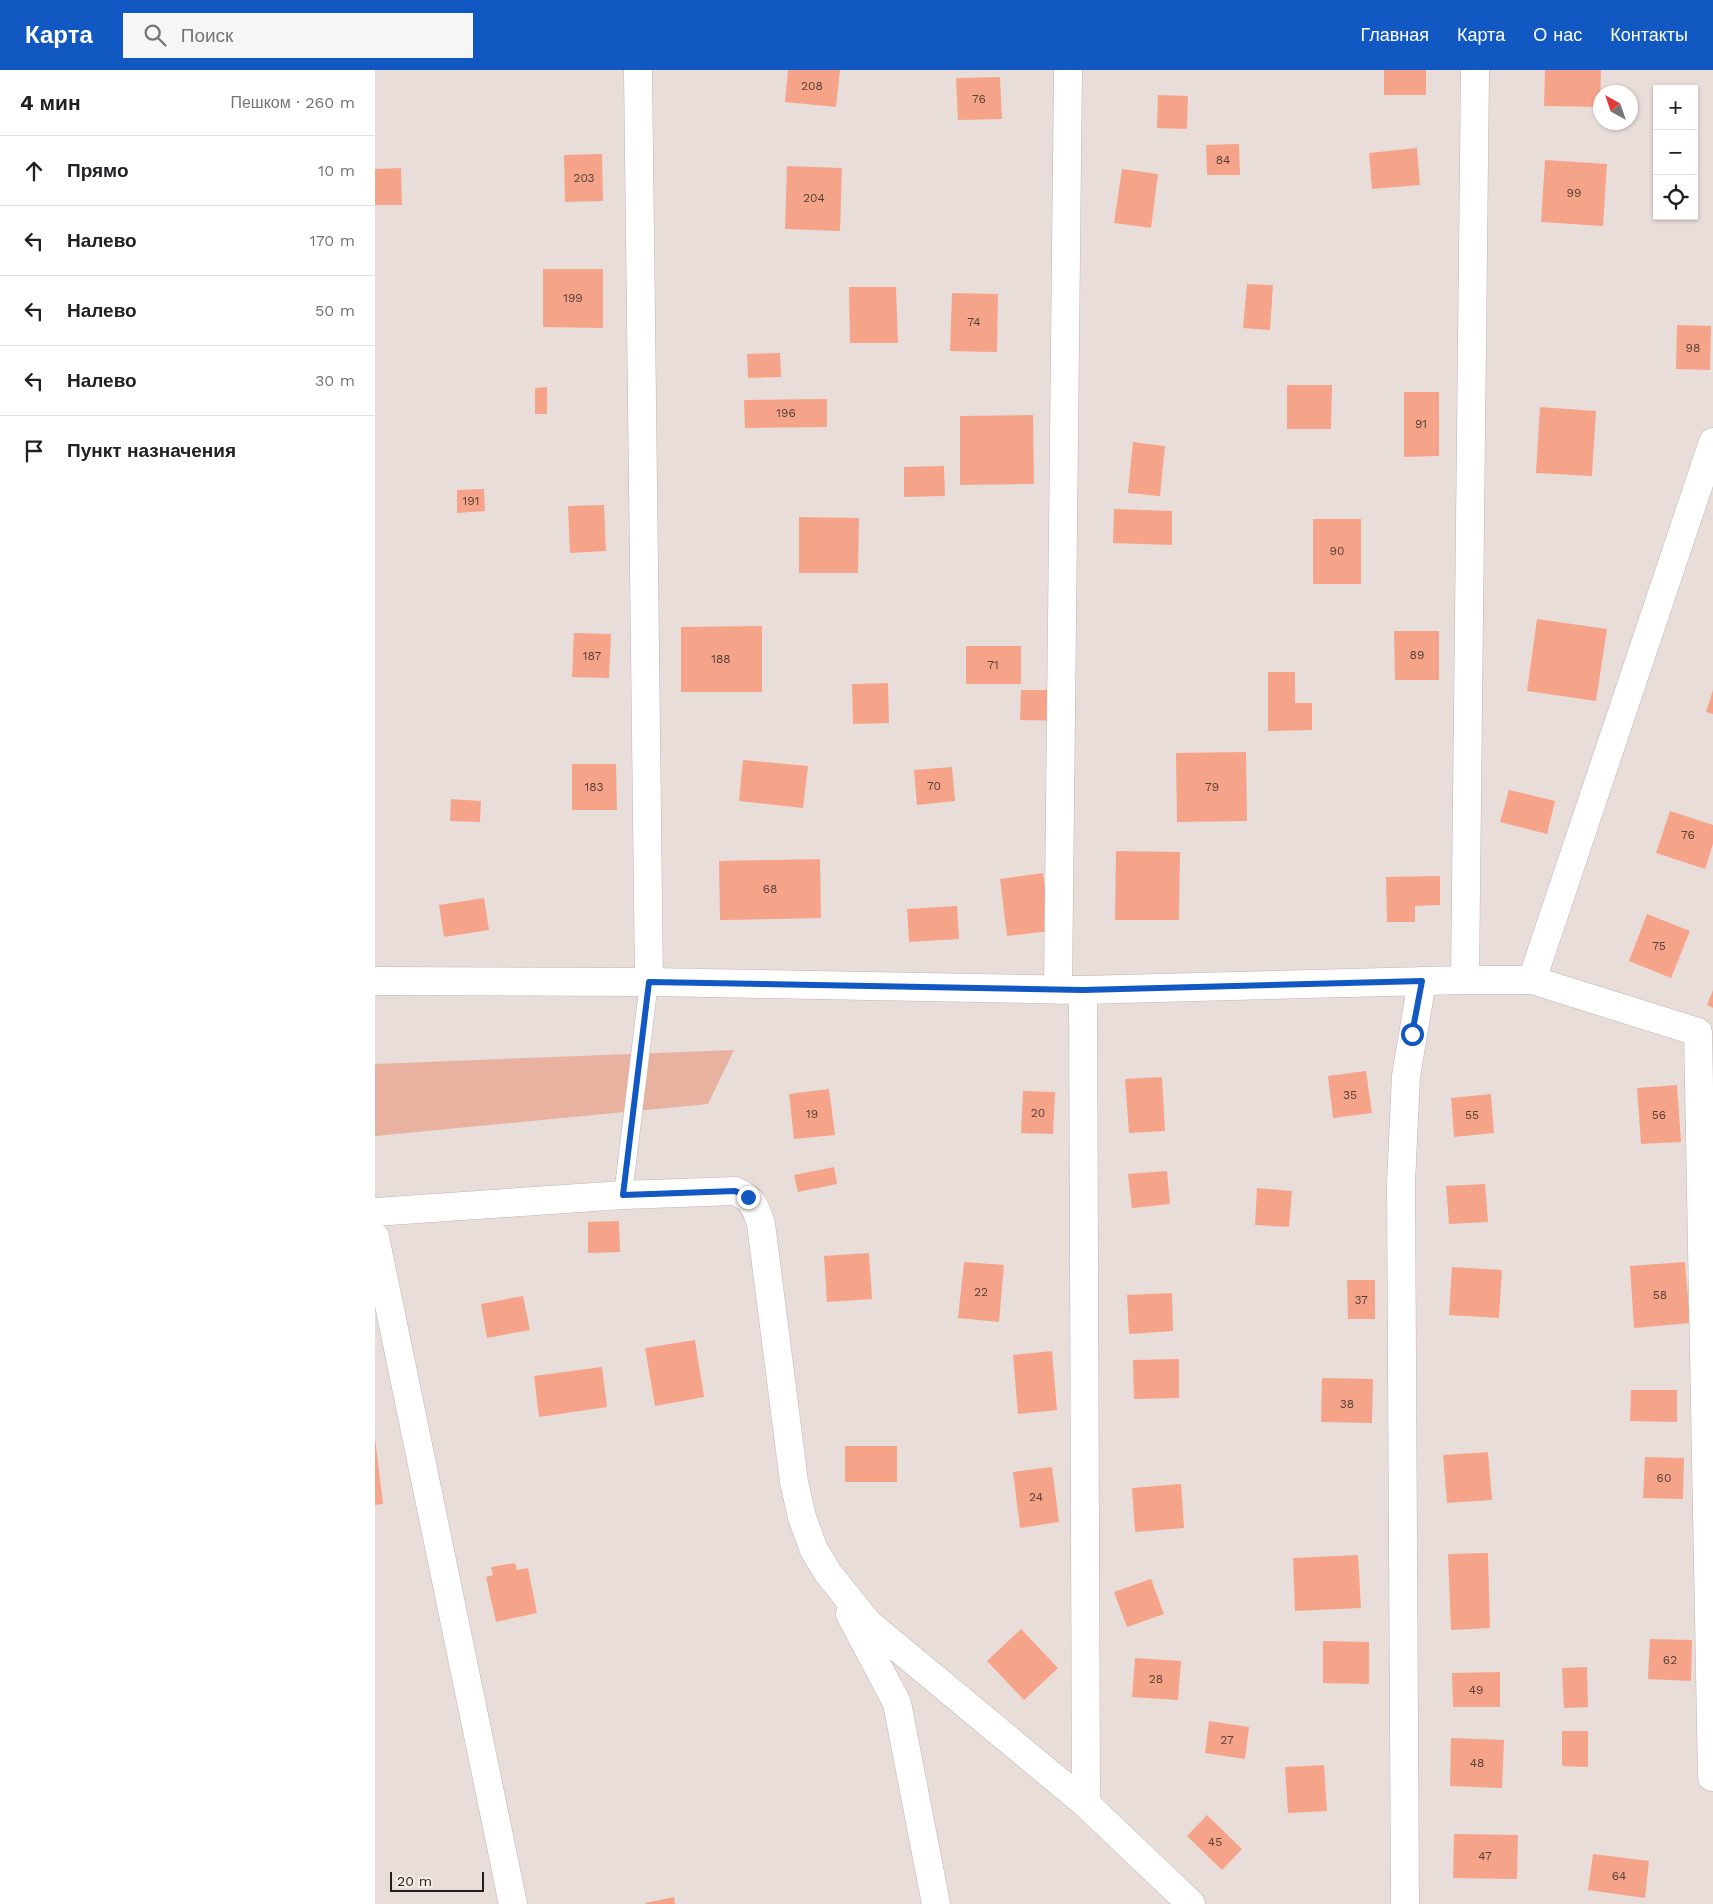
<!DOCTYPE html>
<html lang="ru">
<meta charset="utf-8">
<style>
:root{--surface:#fff;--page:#f6f6f6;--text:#202124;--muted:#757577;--line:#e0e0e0;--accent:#1158c2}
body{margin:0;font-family:"Work Sans",sans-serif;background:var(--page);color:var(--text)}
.controls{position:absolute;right:15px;top:15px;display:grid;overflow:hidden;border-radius:0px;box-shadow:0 1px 4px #0004}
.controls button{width:45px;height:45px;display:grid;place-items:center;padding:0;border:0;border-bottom:1px solid var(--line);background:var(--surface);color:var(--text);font:25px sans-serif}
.compass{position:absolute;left:1218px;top:15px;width:45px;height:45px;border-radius:50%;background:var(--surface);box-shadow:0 1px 4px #0004;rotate:320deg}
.scale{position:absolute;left:15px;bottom:12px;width:94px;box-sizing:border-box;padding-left:5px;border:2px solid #221e1d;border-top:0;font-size:14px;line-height:18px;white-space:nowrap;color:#221e1d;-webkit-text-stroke:4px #f6ebe7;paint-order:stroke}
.stop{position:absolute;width:15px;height:15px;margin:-11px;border:4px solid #1158c2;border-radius:50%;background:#fff}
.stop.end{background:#1158c2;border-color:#fff;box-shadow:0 1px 5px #0008}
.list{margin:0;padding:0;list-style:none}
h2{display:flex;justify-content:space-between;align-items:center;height:65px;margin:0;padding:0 20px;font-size:21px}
h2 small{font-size:16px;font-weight:400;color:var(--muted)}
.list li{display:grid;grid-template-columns:32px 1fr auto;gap:15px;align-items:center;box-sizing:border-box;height:70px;padding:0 20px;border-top:1px solid var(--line)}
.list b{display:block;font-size:19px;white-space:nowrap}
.list em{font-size:16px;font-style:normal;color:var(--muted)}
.icon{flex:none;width:28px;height:28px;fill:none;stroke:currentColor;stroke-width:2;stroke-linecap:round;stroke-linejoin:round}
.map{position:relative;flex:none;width:1338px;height:1834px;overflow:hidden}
header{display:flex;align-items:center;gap:30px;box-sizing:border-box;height:70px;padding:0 25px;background:var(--accent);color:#fff}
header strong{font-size:24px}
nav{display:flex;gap:28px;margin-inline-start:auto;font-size:18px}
.search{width:350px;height:45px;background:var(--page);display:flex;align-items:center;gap:12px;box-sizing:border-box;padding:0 18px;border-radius:0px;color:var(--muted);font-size:19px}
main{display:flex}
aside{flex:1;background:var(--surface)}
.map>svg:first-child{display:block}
</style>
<header>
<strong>Карта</strong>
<div class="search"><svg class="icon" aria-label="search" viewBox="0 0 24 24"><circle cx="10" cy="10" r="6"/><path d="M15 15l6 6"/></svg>Поиск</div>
<nav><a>Главная</a><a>Карта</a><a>О нас</a><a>Контакты</a></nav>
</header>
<main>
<aside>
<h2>4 мин<small>Пешком · 260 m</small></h2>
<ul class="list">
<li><svg class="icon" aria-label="ahead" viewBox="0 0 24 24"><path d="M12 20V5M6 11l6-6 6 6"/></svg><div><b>Прямо</b></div><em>10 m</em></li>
<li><svg class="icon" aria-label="left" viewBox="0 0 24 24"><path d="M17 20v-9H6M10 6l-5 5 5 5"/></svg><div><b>Налево</b></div><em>170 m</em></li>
<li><svg class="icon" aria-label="left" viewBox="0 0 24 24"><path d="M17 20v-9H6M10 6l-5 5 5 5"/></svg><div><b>Налево</b></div><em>50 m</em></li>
<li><svg class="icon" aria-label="left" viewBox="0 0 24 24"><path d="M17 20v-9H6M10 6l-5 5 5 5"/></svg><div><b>Налево</b></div><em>30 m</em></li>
<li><svg class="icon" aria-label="arrive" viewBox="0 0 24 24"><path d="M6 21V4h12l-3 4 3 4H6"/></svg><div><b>Пункт назначения</b></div></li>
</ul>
</aside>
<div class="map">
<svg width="1338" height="1834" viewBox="0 0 1338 1834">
<rect width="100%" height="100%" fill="#e9ddda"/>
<!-- green -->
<path fill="#e9b19f" d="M 359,980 L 333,1034 L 0,1066 L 0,994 Z"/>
<!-- building -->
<path fill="#f5a48a" d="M 413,0 L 465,0 L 461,37 L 410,32 Z
M 1009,0 L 1051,0 L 1051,25 L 1009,25 Z
M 1170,0 L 1226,0 L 1225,37 L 1169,36 Z
M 625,7 L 627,49 L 583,50 L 581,8 Z
M 783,25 L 813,26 L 812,59 L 782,58 Z
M 864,74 L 865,105 L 832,105 L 831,75 Z
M 1042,78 L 1045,115 L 997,119 L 994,83 Z
M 227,84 L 228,131 L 190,132 L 189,85 Z
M 1170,90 L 1232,94 L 1228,156 L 1166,152 Z
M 412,96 L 467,98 L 465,161 L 410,159 Z
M 26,98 L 27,135 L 0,135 L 0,99 Z
M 747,99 L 783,104 L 776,158 L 739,153 Z
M 168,199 L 228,199 L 228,258 L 168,257 Z
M 872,214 L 898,215 L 895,260 L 868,258 Z
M 474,217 L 521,217 L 523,273 L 475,273 Z
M 577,223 L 623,224 L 622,282 L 575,281 Z
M 1302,255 L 1336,256 L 1335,300 L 1301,299 Z
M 405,283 L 406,307 L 373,308 L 372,284 Z
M 912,315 L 957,315 L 956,359 L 912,359 Z
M 172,317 L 172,344 L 160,344 L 160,318 Z
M 1029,322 L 1064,322 L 1064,386 L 1029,387 Z
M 452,329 L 452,357 L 370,358 L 369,330 Z
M 1165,337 L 1221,341 L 1217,406 L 1161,403 Z
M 658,345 L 659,414 L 585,415 L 585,346 Z
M 758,372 L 790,376 L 785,426 L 753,423 Z
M 569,396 L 570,426 L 529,427 L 529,397 Z
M 109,419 L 110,441 L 82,443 L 82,420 Z
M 229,435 L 231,481 L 195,483 L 193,436 Z
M 739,439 L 797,441 L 797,475 L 738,473 Z
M 424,447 L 484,448 L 483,503 L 424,503 Z
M 938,449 L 986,449 L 986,514 L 938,514 Z
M 1162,549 L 1232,559 L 1221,631 L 1152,621 Z
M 387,556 L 387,622 L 306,622 L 306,557 Z
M 1019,561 L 1064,561 L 1064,610 L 1020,610 Z
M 199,563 L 236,564 L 234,608 L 197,607 Z
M 591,576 L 646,576 L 646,614 L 591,614 Z
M 893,602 L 920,602 L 920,633 L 937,633 L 937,660 L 893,661 Z
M 513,613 L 514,653 L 478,654 L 477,614 Z
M 646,620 L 689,620 L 689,651 L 645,650 Z
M 1338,620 L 1338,644 L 1331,642 Z
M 871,682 L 872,751 L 802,752 L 801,683 Z
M 368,690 L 433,696 L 428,738 L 364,731 Z
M 197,694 L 241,694 L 242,740 L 197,740 Z
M 577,697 L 580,731 L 542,735 L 539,700 Z
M 1134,720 L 1180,731 L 1172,764 L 1125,752 Z
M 76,729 L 106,731 L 105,752 L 75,751 Z
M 1295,741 L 1338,755 L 1338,774 L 1330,799 L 1281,783 Z
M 741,781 L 805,782 L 804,850 L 740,850 Z
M 445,789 L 446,848 L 345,850 L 344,791 Z
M 668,803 L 675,861 L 632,866 L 625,809 Z
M 1065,806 L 1065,835 L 1040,836 L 1040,852 L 1012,852 L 1011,807 Z
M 109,828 L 114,860 L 69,867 L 64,835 Z
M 582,836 L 584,869 L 534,872 L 532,839 Z
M 1272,844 L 1315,861 L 1296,908 L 1254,891 Z
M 1338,920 L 1338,938 L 1332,935 Z
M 991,1001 L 997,1043 L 958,1048 L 953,1006 Z
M 787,1007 L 790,1061 L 754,1063 L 750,1009 Z
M 1302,1015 L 1306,1072 L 1266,1074 L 1262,1018 Z
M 454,1019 L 460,1065 L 419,1069 L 414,1024 Z
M 648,1021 L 680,1022 L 678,1064 L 646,1063 Z
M 1116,1024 L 1119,1063 L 1079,1067 L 1076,1028 Z
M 459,1097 L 462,1114 L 423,1122 L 419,1105 Z
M 792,1101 L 795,1134 L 757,1138 L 753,1104 Z
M 1110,1114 L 1113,1152 L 1074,1154 L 1071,1116 Z
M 882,1118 L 917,1121 L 914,1157 L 880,1155 Z
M 244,1151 L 245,1182 L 213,1183 L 213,1152 Z
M 494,1183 L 497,1229 L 452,1232 L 449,1186 Z
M 589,1192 L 629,1195 L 624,1252 L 583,1248 Z
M 1310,1192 L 1315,1253 L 1259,1258 L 1255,1196 Z
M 1077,1197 L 1127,1200 L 1124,1248 L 1074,1245 Z
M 972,1210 L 1000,1210 L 1000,1249 L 973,1249 Z
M 797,1223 L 798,1261 L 754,1264 L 752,1225 Z
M 148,1226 L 155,1260 L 112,1268 L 106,1234 Z
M 320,1270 L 329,1327 L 280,1336 L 270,1278 Z
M 677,1281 L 682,1340 L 643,1344 L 638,1285 Z
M 804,1289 L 804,1328 L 759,1329 L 758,1290 Z
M 227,1297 L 232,1337 L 164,1347 L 159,1306 Z
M 947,1308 L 998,1309 L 997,1353 L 946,1352 Z
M 1256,1320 L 1302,1320 L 1302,1352 L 1255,1351 Z
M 0,1368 L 8,1434 L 0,1435 Z
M 470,1376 L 522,1376 L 522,1412 L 470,1412 Z
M 1113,1382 L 1117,1430 L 1072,1433 L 1068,1385 Z
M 1270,1387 L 1309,1388 L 1308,1429 L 1268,1428 Z
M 677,1397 L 684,1452 L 645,1458 L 638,1402 Z
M 806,1414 L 809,1458 L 760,1462 L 757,1418 Z
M 1113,1483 L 1115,1558 L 1076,1560 L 1073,1484 Z
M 983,1485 L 986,1538 L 920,1541 L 918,1488 Z
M 140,1493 L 142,1500 L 153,1498 L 162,1543 L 121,1552 L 111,1507 L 118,1505 L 116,1497 Z
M 776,1509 L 789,1544 L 752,1557 L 739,1522 Z
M 646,1559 L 683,1598 L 649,1630 L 612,1591 Z
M 1275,1569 L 1317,1570 L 1316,1611 L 1273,1609 Z
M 948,1571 L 994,1572 L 994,1614 L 948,1613 Z
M 760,1588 L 806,1591 L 803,1630 L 757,1627 Z
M 1212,1597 L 1213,1637 L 1189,1638 L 1187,1598 Z
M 1125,1602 L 1125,1637 L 1078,1637 L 1077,1603 Z
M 834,1651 L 874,1657 L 870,1689 L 830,1683 Z
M 1187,1661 L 1213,1661 L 1213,1697 L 1187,1696 Z
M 1076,1668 L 1129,1670 L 1127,1718 L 1075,1716 Z
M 949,1695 L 952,1741 L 913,1743 L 910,1697 Z
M 832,1745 L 867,1779 L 847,1800 L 812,1766 Z
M 1079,1764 L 1143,1765 L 1142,1809 L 1078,1808 Z
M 1218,1784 L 1274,1791 L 1270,1828 L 1213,1820 Z
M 299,1827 L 300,1834 L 271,1834 L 270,1833 Z"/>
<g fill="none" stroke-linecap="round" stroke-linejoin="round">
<!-- lane casing -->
<g stroke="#bfb4b0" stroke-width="19">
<path id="lane" d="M 248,1125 L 274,912"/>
</g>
<!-- street casing -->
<g stroke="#bfb4b0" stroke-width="29">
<path id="street" d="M 263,0 L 274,912
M 1090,910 L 1100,0
M 1157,910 L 1323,962 L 1337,1707
M 0,911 L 274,912 L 708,920 L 1090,910 L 1157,910 L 1338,372
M 683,920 L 693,0
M 708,920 L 711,1734
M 0,1142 L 248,1125 L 360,1121 C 378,1129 380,1136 386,1154 L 419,1412 L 427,1447 L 439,1480 L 453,1503 L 493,1553 L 711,1734 L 816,1834
M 0,1167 L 138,1834
M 475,1544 L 522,1633 L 561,1834
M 1030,1834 L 1026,1113 L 1031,1006 L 1047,911"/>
</g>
<!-- lane -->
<use href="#lane" stroke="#fff" stroke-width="18"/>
<!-- street -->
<use href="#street" stroke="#fff" stroke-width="28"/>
</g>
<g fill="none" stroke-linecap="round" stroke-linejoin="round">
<!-- route -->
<path stroke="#1158c2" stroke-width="6" d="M 373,1127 L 360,1121 L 248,1125 L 274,912 L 708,920 L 1047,911 L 1037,964"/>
</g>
<g text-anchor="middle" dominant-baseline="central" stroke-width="4" stroke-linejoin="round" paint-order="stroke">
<!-- number labels -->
<g font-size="12" fill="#574038">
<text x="437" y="16">208</text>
<text x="604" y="29">76</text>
<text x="848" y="90">84</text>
<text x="209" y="108">203</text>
<text x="1199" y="123">99</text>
<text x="439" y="128">204</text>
<text x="198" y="228">199</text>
<text x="599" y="252">74</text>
<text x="1318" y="278">98</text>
<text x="411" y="343">196</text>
<text x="1046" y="354">91</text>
<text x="96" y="431">191</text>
<text x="962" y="481">90</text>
<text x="1042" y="585">89</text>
<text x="217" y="586">187</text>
<text x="346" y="589">188</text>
<text x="618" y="595">71</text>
<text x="559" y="716">70</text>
<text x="219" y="717">183</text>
<text x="837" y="717">79</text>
<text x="1313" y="765">76</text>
<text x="395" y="819">68</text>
<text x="1284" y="876">75</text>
<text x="975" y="1025">35</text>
<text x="663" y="1043">20</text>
<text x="437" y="1044">19</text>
<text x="1097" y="1045">55</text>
<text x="1284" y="1045">56</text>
<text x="606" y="1222">22</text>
<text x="1285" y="1225">58</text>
<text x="986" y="1230">37</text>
<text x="972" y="1334">38</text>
<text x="1289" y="1408">60</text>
<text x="661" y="1427">24</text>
<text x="1295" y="1590">62</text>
<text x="781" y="1609">28</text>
<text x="1101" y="1620">49</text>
<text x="852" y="1670">27</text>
<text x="1102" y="1693">48</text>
<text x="840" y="1772">45</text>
<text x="1110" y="1786">47</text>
<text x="1244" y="1806">64</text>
</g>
</g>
</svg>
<div class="controls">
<button>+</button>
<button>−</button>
<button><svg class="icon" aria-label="locate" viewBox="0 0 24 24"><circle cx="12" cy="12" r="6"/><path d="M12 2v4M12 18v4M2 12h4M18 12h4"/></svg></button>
</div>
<svg class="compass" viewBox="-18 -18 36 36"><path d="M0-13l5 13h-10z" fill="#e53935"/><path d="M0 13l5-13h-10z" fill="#757577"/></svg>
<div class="scale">20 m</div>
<div class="stop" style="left:1037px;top:964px"></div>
<div class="stop end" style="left:373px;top:1127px"></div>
</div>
</main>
